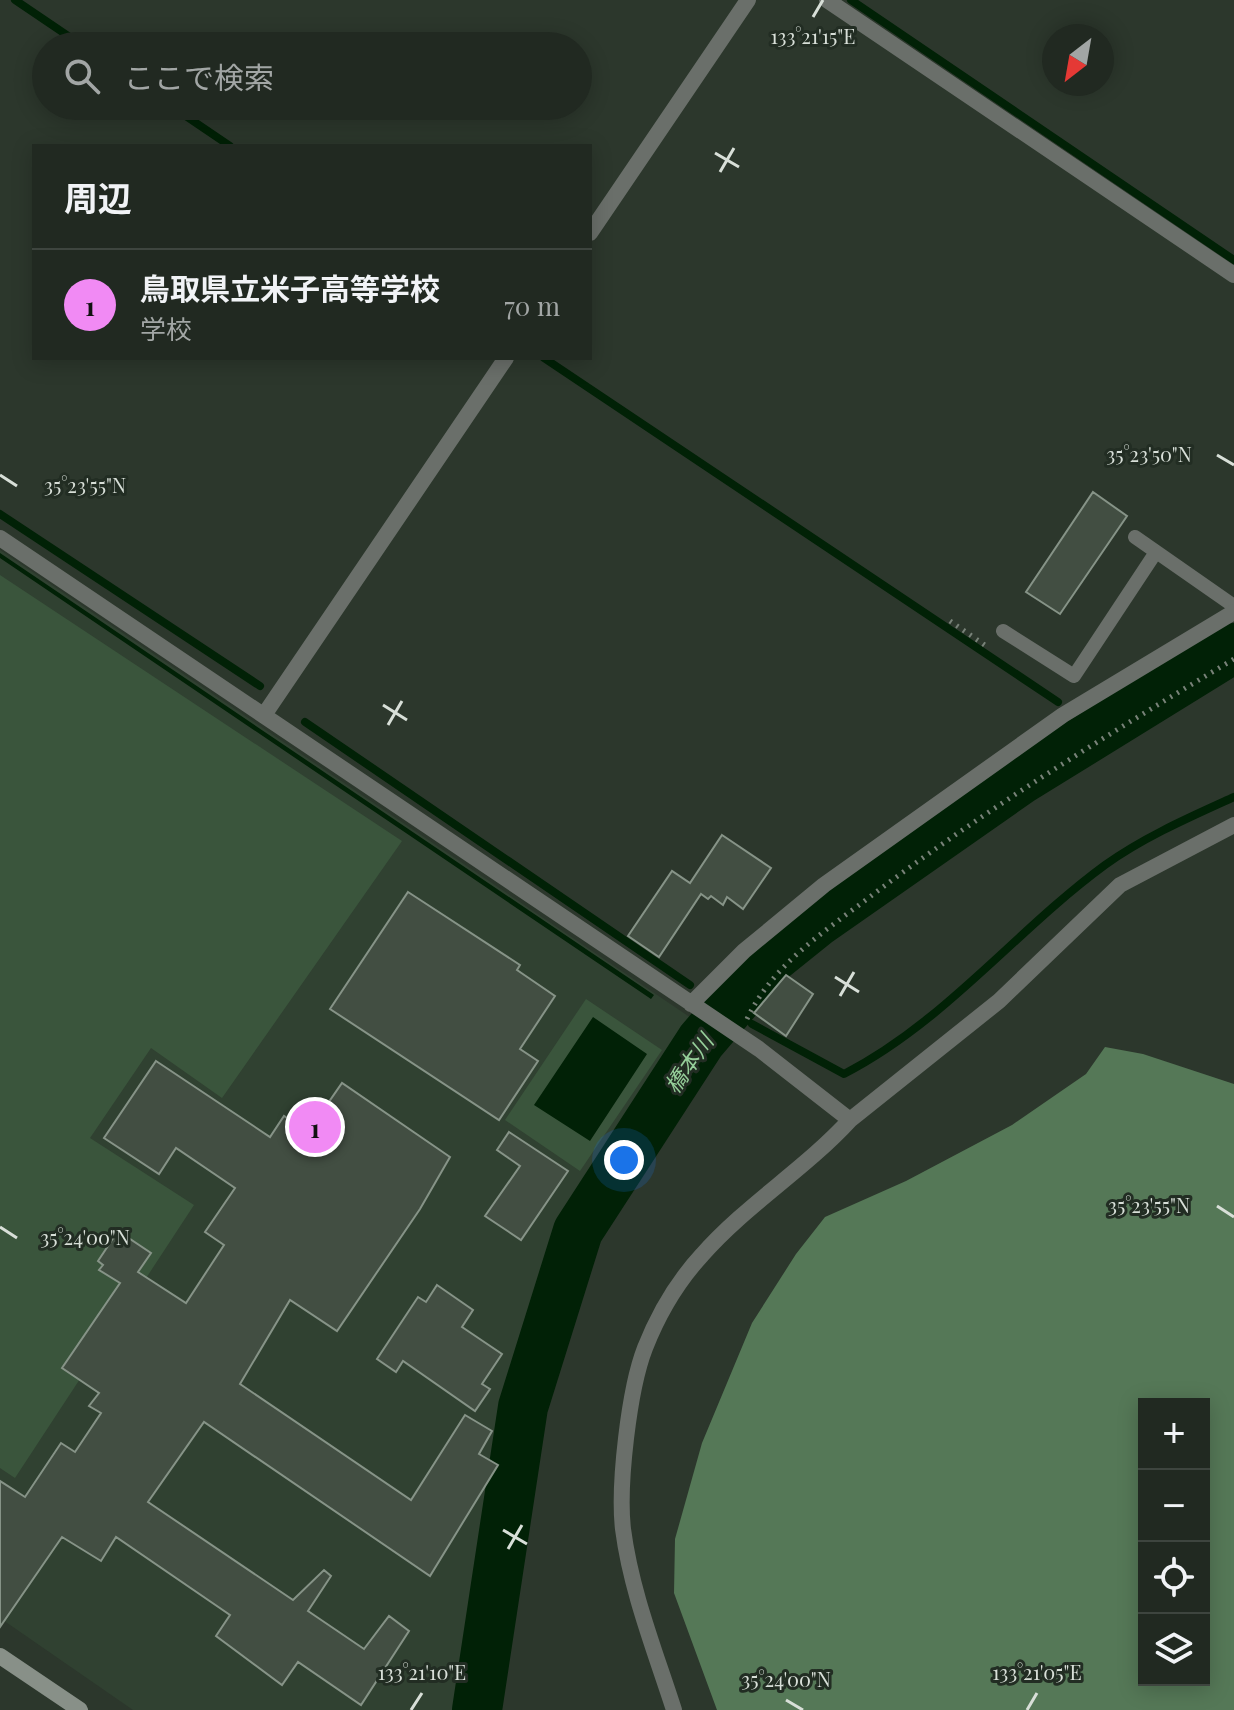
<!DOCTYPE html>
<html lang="ja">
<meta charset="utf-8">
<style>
:root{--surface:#212921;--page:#29312a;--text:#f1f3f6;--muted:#a2a6a5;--line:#3e453f;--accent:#f18af4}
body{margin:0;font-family:"Playfair Display","Noto Sans JP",serif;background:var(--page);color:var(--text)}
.controls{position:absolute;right:24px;bottom:24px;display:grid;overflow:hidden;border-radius:0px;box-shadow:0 4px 20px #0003}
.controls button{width:72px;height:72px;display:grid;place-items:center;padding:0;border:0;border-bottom:2px solid var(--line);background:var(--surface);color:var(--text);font:40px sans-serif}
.compass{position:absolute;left:1042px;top:24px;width:72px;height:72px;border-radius:50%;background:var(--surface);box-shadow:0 4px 20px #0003;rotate:211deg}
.you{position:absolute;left:624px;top:1160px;width:28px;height:28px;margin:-20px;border:6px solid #fff;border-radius:50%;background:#1a73e8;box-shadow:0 0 0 12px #1a73e833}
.badge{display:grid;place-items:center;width:52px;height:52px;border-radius:50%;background:var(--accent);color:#111;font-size:26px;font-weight:700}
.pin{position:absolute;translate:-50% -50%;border:4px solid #fff;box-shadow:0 2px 8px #0006}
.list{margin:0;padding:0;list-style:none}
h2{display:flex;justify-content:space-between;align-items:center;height:104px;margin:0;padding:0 32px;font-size:34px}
h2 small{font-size:26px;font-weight:400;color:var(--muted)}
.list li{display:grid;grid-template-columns:52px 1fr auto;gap:24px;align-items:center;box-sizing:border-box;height:112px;padding:0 32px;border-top:2px solid var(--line)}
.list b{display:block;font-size:30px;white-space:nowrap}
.list p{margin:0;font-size:26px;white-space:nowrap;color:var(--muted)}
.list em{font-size:26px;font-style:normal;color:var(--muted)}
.icon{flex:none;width:44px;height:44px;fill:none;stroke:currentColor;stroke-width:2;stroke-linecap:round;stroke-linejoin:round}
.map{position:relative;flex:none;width:1234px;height:1710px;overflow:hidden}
.search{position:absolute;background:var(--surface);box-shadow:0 4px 20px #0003;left:32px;top:32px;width:560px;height:88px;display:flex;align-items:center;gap:20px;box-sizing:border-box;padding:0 28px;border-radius:44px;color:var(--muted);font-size:30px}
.panel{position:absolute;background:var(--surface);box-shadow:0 4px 20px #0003;left:32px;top:144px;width:560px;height:216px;border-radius:0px}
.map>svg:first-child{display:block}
</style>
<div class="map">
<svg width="1234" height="1710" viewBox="0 0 1234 1710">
<rect width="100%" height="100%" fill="#2c372c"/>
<!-- built -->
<path fill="#304131" d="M 0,550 L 700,1024 L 574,1209 L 515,1403 L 464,1710 L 133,1710 L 0,1618 Z"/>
<!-- green -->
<path fill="#3a553c" d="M 0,575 L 402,841 L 222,1098 L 151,1048 L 90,1138 L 194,1205 L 15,1478 L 0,1468 Z
M 586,999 L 662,1050 L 580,1171 L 505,1120 Z"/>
<!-- forest -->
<path fill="#557857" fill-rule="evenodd" d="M 1105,1047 L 1143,1054 L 1234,1084 L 1234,1710 L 717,1710 L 674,1593 L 675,1539 L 702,1443 L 752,1323 L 796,1254 L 825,1217 L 906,1181 L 1012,1125 L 1086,1074 ZM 1144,1404 L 1204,1404 L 1204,1680 L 1144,1680 Z"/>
<!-- water -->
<path fill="#012106" d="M 0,553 L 654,995 L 651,999 L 0,558 Z
M 593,1017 L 647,1054 L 590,1141 L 534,1105 Z"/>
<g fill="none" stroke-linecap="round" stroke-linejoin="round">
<!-- stream -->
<path stroke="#012106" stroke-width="8" d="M 15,0 L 83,46
M 851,0 L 1234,260
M 171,106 L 230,146
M 544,358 L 1058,702
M 0,514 L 260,686
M 305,722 L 690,985
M 752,1024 L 844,1074 C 945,1022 1015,931 1105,865 C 1144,837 1190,817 1234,797"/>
<!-- river -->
<path stroke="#012106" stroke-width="50" d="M 477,1710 L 523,1407 L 578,1231 L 701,1041 L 771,959 L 817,922 L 1020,780 L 1234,648"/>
</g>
<!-- building -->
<path fill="#424e42" stroke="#869387" stroke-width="2" d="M 1093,492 L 1127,516 L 1060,614 L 1026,592 Z
M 722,835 L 771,868 L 743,909 L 727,897 L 723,905 L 711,896 L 708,899 L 701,894 L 659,957 L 628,936 L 672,871 L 690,883 Z
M 408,892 L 520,965 L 517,970 L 555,996 L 520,1049 L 538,1061 L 499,1120 L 330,1009 Z
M 786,975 L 813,994 L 786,1036 L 754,1013 Z
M 156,1061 L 270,1137 L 284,1116 L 308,1132 L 342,1083 L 450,1157 L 420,1209 L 337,1331 L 290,1300 L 240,1384 L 411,1500 L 465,1415 L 492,1431 L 479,1454 L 498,1465 L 430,1576 L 204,1422 L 148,1502 L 293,1600 L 324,1570 L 331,1576 L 308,1611 L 364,1649 L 389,1616 L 409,1631 L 361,1705 L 298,1662 L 282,1685 L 216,1636 L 230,1615 L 116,1537 L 101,1561 L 62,1537 L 0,1627 L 0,1481 L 25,1497 L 61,1443 L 75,1452 L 101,1413 L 89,1406 L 99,1393 L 62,1368 L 120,1283 L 99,1270 L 103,1265 L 98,1261 L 118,1231 L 151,1253 L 138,1272 L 186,1303 L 224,1245 L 205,1232 L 235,1188 L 176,1148 L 159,1174 L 104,1138 Z
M 509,1132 L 568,1171 L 521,1240 L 485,1216 L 520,1166 L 497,1150 Z
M 437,1285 L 473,1310 L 462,1327 L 502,1354 L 482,1384 L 490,1389 L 475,1411 L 403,1361 L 396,1372 L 377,1359 L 418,1297 L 426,1302 Z"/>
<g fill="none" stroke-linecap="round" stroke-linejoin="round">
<!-- path -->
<path stroke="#788278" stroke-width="5" stroke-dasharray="2 6" stroke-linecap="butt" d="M 950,621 L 989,648
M 747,1019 C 773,964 824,932 871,896 C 987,808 1110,733 1234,659"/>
<!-- service -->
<path stroke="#6a6f6a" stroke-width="14" d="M 1135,537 L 1234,606
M 1003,631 L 1074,676 L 1156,552"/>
<!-- minor -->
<path stroke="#6a6f6a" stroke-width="16" d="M 827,0 L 1234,275
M 590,233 L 748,0
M 0,538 L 759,1049 L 850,1120 L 999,1001 L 1120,885 L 1234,825
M 264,715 L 506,358
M 691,1004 L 744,951 L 824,885 L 1063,715 L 1234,612
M 674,1710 C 655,1651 631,1591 623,1529 C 618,1485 629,1389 645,1348 C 658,1315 678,1281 702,1255 C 746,1205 805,1169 850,1120"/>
<!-- secondary -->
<path stroke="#889088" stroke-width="16" d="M 0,1656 L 80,1710"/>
</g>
<!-- ticks -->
<path fill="none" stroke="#d8dfd8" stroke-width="3" d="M 813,17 L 823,0M 715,153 L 739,167M 720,172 L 734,148M 1217,455 L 1234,465M 0,475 L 17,486M 383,705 L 407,720M 388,725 L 402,701M 835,977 L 859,992M 840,996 L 854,972M 1217,1206 L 1234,1217M 0,1227 L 17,1238M 503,1530 L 527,1544M 508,1549 L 522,1525M 786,1700 L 803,1710M 411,1710 L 422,1693M 1027,1710 L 1037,1693"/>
<g text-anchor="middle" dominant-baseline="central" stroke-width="6" stroke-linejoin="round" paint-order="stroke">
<!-- water labels -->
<g font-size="22" font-style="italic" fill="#96cf9a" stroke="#222d23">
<text transform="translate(688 1063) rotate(-55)">橋本川</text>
</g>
</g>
<g font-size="20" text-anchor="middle" fill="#d8dfd8" stroke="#222d23" stroke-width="6" stroke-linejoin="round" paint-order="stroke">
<text x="813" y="44">133°21'15"E</text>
<text x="1149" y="462">35°23'50"N</text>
<text x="85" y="493">35°23'55"N</text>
<text x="1149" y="1213">35°23'55"N</text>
<text x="85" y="1245">35°24'00"N</text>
<text x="422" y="1680">133°21'10"E</text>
<text x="1037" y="1680">133°21'05"E</text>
<text x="786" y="1687">35°24'00"N</text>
</g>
</svg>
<div class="controls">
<button>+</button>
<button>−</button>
<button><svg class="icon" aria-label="locate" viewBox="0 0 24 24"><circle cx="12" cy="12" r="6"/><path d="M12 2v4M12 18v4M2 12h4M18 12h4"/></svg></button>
<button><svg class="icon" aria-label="layers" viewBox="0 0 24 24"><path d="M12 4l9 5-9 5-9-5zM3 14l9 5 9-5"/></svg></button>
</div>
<svg class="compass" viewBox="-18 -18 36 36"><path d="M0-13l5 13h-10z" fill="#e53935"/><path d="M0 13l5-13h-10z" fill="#a2a6a5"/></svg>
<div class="you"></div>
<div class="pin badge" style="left:315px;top:1127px">1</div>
<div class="search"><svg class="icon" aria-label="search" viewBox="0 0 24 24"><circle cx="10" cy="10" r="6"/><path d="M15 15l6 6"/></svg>ここで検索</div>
<section class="panel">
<h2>周辺<small></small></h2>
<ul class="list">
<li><span class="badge">1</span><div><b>鳥取県立米子高等学校</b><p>学校</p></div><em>70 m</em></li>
</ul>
</section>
</div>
